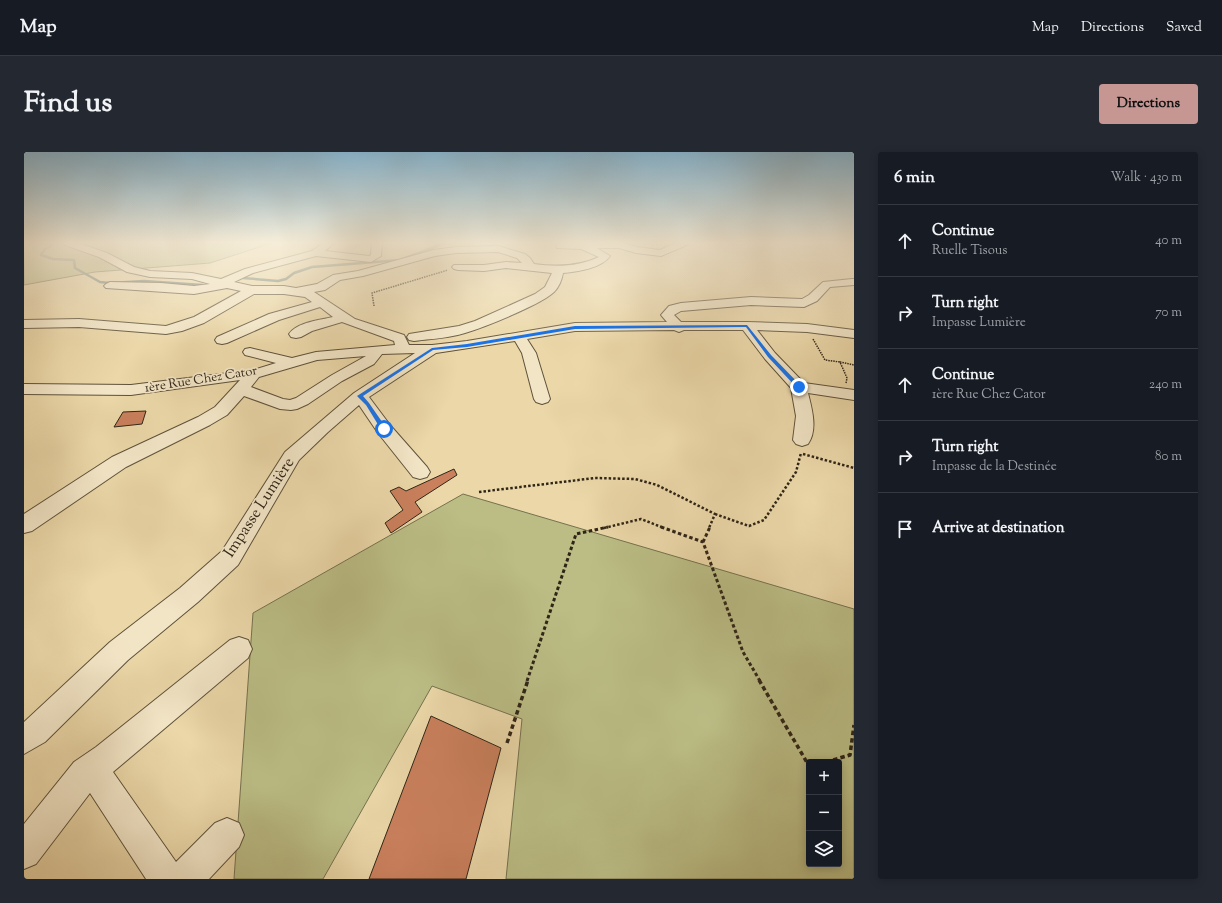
<!DOCTYPE html>
<meta charset="utf-8">
<style>
:root{--surface:#171b24;--page:#242831;--text:#f1f3f6;--muted:#9ea1a6;--line:#363941;--accent:#c59692}
body{margin:0;font-family:"Sorts Mill Goudy",serif;background:var(--page);color:var(--text)}
.controls{position:absolute;right:12px;bottom:12px;display:grid;overflow:hidden;border-radius:4px;box-shadow:0 2px 10px #0003}
.controls button{width:36px;height:36px;display:grid;place-items:center;padding:0;border:0;border-bottom:1px solid var(--line);background:var(--surface);color:var(--text);font:20px sans-serif}
.stop{position:absolute;width:12px;height:12px;margin:-9px;border:3px solid #1a73e8;border-radius:50%;background:#fff}
.stop.end{background:#1a73e8;border-color:#fff;box-shadow:0 1px 4px #0008}
.list{margin:0;padding:0;list-style:none}
h2{display:flex;justify-content:space-between;align-items:center;height:52px;margin:0;padding:0 16px;font-size:17px}
h2 small{font-size:13px;font-weight:400;color:var(--muted)}
.list li{display:grid;grid-template-columns:26px 1fr auto;gap:12px;align-items:center;box-sizing:border-box;height:72px;padding:0 16px;border-top:1px solid var(--line)}
.list b{display:block;font-size:15px;white-space:nowrap}
.list p{margin:0;font-size:13px;white-space:nowrap;color:var(--muted)}
.list em{font-size:13px;font-style:normal;color:var(--muted)}
.icon{flex:none;width:22px;height:22px;fill:none;stroke:currentColor;stroke-width:2;stroke-linecap:round;stroke-linejoin:round}
.map{position:relative;flex:none;width:830px;height:727px;overflow:hidden;border-radius:4px}
header{display:flex;align-items:center;gap:24px;box-sizing:border-box;height:56px;padding:0 20px;background:var(--surface);border-bottom:1px solid var(--line)}
header strong{font-size:19px}
nav{display:flex;gap:22px;margin-inline-start:auto;font-size:14px}
.intro{display:flex;align-items:center;justify-content:space-between;box-sizing:border-box;height:96px;padding:0 24px}
h1{margin:0;font-size:28px}
.button{padding:10px 18px;border-radius:4px;background:var(--accent);color:#111;font-size:14px;font-weight:700}
main{display:flex;gap:24px;padding:0 24px}
aside{flex:1;background:var(--surface);border-radius:4px;box-shadow:0 2px 10px #0003}
.map>svg:first-child{display:block}
</style>
<header>
<strong>Map</strong>
<nav><a>Map</a><a>Directions</a><a>Saved</a></nav>
</header>
<div class="intro"><h1>Find us</h1><a class="button">Directions</a></div>
<main>
<div class="map">
<svg width="830" height="727" viewBox="0 0 830 727">
<rect width="100%" height="100%" fill="#ebd7a8"/>
<filter id="stains"><feTurbulence type="fractalNoise" baseFrequency=".005" numOctaves="4"/><feColorMatrix values="0 0 0 0 .2 0 0 0 0 .09 0 0 0 0 .02 0 0 0 .5 -.17"/></filter>
<radialGradient id="worn" r=".72"><stop offset=".6" stop-color="#630" stop-opacity="0"/><stop offset="1" stop-color="#630" stop-opacity=".3"/></radialGradient>
<!-- green -->
<path fill="#bbbd85" stroke="#75714e" fill-rule="evenodd" d="M 0,91 L 248,91 L 186,111 L 71,120 L 0,133 Z
M 439,342 L 830,457 L 830,727 L 482,727 L 498,567 L 408,534 L 299,727 L 210,727 L 229,461 ZM 785,610 L 815,610 L 815,712 L 785,712 Z"/>
<g fill="none" stroke-linecap="round" stroke-linejoin="round">
<!-- stream -->
<path stroke="#6f7d71" stroke-width="2.5" d="M 16,91 L 29,93 L 21,97 L 17,103 L 29,107 L 50,108 L 51,116 L 76,130 L 86,131 L 120,129 L 179,133
M 425,91 L 448,91
M 219,126 L 254,129 L 262,127 L 270,121 L 288,115 L 376,108 L 421,91"/>
</g>
<!-- building -->
<path fill="#ca805d" stroke="#2f2517" d="M 122,259 L 118,272 L 90,275 L 99,260 Z
M 430,317 L 433,323 L 391,350 L 398,360 L 367,381 L 361,371 L 379,358 L 366,339 L 375,335 L 382,339 Z
M 407,564 L 477,596 L 442,727 L 345,727 Z"/>
<g fill="none" stroke-linecap="round" stroke-linejoin="round">
<!-- minor casing -->
<g stroke="#5e523b" stroke-width="2">
<path id="minor" d="M 40,91 L 54,91 L 83,101 L 110,115 L 126,119 L 168,121 L 197,127 L 221,117 L 288,99 L 299,91 L 310,91 L 301,99 L 345,104 L 347,103 L 348,91 L 358,91 L 357,104 L 347,110 L 292,104 L 229,121 L 210,130 L 228,134 L 260,134 L 272,136 L 293,132 L 309,123 L 334,119 L 410,98 L 432,95 L 474,94 L 501,102 L 506,106 L 510,112 C 532,115 554,115 575,105 L 557,97 L 533,96 L 532,94 L 533,92 L 537,91 L 600,91 L 613,95 L 636,98 L 651,91 L 664,91 L 663,93 L 637,104 L 612,101 L 595,96 L 573,96 L 586,104 C 578,116 553,120 539,121 C 538,127 535,135 530,140 C 516,153 461,175 441,181 C 425,186 407,187 390,189 L 385,188 L 383,185 L 385,182 L 435,174 L 451,169 L 511,142 L 521,135 L 528,121 L 482,116 L 460,119 L 434,118 L 430,117 L 428,115 L 430,113 L 460,113 L 482,110 L 498,111 L 493,106 L 474,100 L 432,101 L 411,104 L 339,124 L 316,128 L 301,138 L 290,140 L 331,167 L 380,183 L 385,193 L 408,193 L 443,189 L 551,171 L 643,170 L 637,163 L 645,154 L 657,151 L 727,145 L 778,147 L 785,143 L 799,130 L 828,127 L 830,127 L 830,133 L 806,135 L 793,149 L 780,155 L 727,153 L 657,159 L 650,163 L 657,170 L 723,170 L 783,172 L 830,178 L 830,186 L 783,180 L 733,178 L 751,201 L 780,231 L 830,238 L 830,248 L 784,241 C 788,257 794,278 784,292 L 778,294 L 772,292 L 769,288 L 772,264 L 767,236 L 741,207 L 719,178 L 660,178 L 655,180 L 650,178 L 551,179 L 503,187 L 512,201 L 526,247 L 524,250 L 518,252 L 512,250 L 510,247 L 498,201 L 491,189 L 412,201 L 345,245 L 366,273 L 403,315 L 406,320 L 403,325 L 396,327 L 389,325 L 354,281 L 335,253 L 304,280 L 275,308 L 214,413 L 174,450 L 104,508 L 21,590 L 0,602 L 0,570 L 86,490 L 156,436 L 198,399 L 261,300 L 330,241 L 391,201 L 358,202 L 350,212 L 318,229 L 284,252 L 273,257 L 267,258 L 256,257 L 220,244 L 203,263 L 186,273 L 102,315 L 8,379 L 0,381 L 0,362 L 88,305 L 174,265 L 191,255 L 216,228 L 107,243 L 0,242 L 0,232 L 107,233 L 229,218 L 252,211 L 221,203 L 219,200 L 221,197 L 226,196 L 268,206 L 292,200 L 371,193 L 370,189 L 318,170 L 288,179 L 277,185 L 272,186 L 267,185 L 265,182 C 273,170 297,168 309,165 L 296,155 L 255,168 L 203,191 L 198,192 L 193,191 L 191,188 L 193,185 L 245,162 L 288,150 L 281,145 L 260,142 L 230,142 L 180,171 L 158,179 L 142,182 L 55,175 L 0,176 L 0,168 L 55,167 L 142,174 L 170,165 L 217,139 L 203,136 L 170,142 L 82,136 L 80,134 L 82,132 L 86,130 L 137,131 L 170,134 L 186,132 L 168,127 L 126,125 L 103,120 L 75,105 L 41,93 ZM 342,204 L 308,223 L 272,246 L 266,248 L 259,247 L 227,235 L 235,225 L 293,208 Z
M 215,485 L 224,488 L 228,497 L 224,506 L 89,620 L 152,710 L 191,671 L 203,666 L 215,671 L 220,683 L 215,695 L 185,727 L 122,727 L 66,641 L 12,712 L 0,717 L 0,672 L 50,610 L 72,595 L 206,488 Z"/>
</g>
<!-- path-far3 -->
<path stroke="#2f2517" stroke-width="1.5" stroke-dasharray="1.5 1" stroke-linecap="butt" d="M 350,154 L 348,141 L 424,118
M 789,187 L 801,208 L 816,210
M 822,231 L 823,226 L 816,210 L 830,213"/>
<!-- path-far2 -->
<path stroke="#2f2517" stroke-width="2.5" stroke-dasharray="2.5 2" stroke-linecap="butt" d="M 779,302 L 830,316
M 455,340 L 571,326 L 611,327 L 633,333 L 691,362 L 685,376
M 691,362 L 725,374 L 740,368 L 772,320 L 777,301
M 580,376 L 617,367 L 640,376"/>
<!-- path-far1 -->
<path stroke="#2f2517" stroke-width="3" stroke-dasharray="3.5 2.5" stroke-linecap="butt" d="M 637,375 L 679,390 L 719,500 L 736,529
M 679,390 L 686,375
M 503,529 L 552,382 L 584,375"/>
<!-- path -->
<path stroke="#2f2517" stroke-width="3.5" stroke-dasharray="4.5 3" stroke-linecap="butt" d="M 735,528 L 785,614
M 483,591 L 504,528
M 802,610 L 826,603 L 830,573"/>
<!-- minor -->
<use href="#minor" fill="#f2e5c6" fill-rule="evenodd"/>
</g>
<!-- sky -->
<linearGradient id="sky" x2="0" y2="1"><stop stop-color="#88b6d0"/><stop offset="0.47" stop-color="#f6edd8"/><stop offset="1" stop-color="#f6edd8" stop-opacity="0"/></linearGradient>
<rect width="830" height="193" fill="url(#sky)"/>
<!-- route -->
<path fill="#1a73e8" d="M 723,173 L 747,203 L 777,234 L 777,236 L 773,236 L 744,205 L 722,175 L 551,177 L 443,195 L 409,198 L 339,244 L 345,251 L 363,277 L 362,279 L 358,279 L 342,253 L 333,244 L 408,196 L 443,192 L 551,174 Z"/>
<g text-anchor="middle" dominant-baseline="central" stroke-width="3.5" stroke-linejoin="round" paint-order="stroke">
<!-- far-street labels -->
<g font-size="13" fill="#2f2517" stroke="#f2e5c6">
<text transform="translate(177 228) rotate(-9)">1ère Rue Chez Cator</text>
</g>
<!-- street labels -->
<g font-size="16" fill="#2f2517" stroke="#f2e5c6">
<text transform="translate(236 356) rotate(-57)">Impasse Lumière</text>
</g>
</g>
<rect width="100%" height="100%" filter="url(#stains)"/>
<rect width="100%" height="100%" fill="url(#worn)"/>
</svg>
<div class="controls">
<button>+</button>
<button>−</button>
<button><svg class="icon" aria-label="layers" viewBox="0 0 24 24"><path d="M12 4l9 5-9 5-9-5zM3 14l9 5 9-5"/></svg></button>
</div>
<div class="stop" style="left:360px;top:277px"></div>
<div class="stop end" style="left:775px;top:235px"></div>
</div>
<aside>
<h2>6 min<small>Walk · 430 m</small></h2>
<ul class="list">
<li><svg class="icon" aria-label="ahead" viewBox="0 0 24 24"><path d="M12 20V5M6 11l6-6 6 6"/></svg><div><b>Continue</b><p>Ruelle Tisous</p></div><em>40 m</em></li>
<li><svg class="icon" aria-label="right" viewBox="0 0 24 24"><path d="M7 20v-9h11M14 6l5 5-5 5"/></svg><div><b>Turn right</b><p>Impasse Lumière</p></div><em>70 m</em></li>
<li><svg class="icon" aria-label="ahead" viewBox="0 0 24 24"><path d="M12 20V5M6 11l6-6 6 6"/></svg><div><b>Continue</b><p>1ère Rue Chez Cator</p></div><em>240 m</em></li>
<li><svg class="icon" aria-label="right" viewBox="0 0 24 24"><path d="M7 20v-9h11M14 6l5 5-5 5"/></svg><div><b>Turn right</b><p>Impasse de la Destinée</p></div><em>80 m</em></li>
<li><svg class="icon" aria-label="arrive" viewBox="0 0 24 24"><path d="M6 21V4h12l-3 4 3 4H6"/></svg><div><b>Arrive at destination</b></div></li>
</ul>
</aside>
</main>
